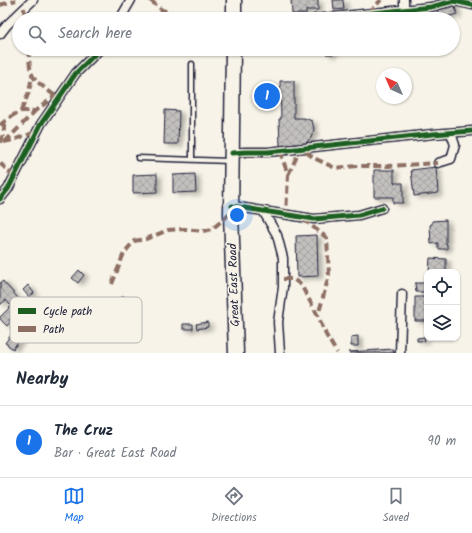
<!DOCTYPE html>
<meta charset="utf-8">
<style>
:root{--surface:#fff;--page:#f6f6f7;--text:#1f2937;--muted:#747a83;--line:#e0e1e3;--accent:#1a73e8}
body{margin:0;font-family:Kalam,sans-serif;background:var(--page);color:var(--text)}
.controls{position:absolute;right:12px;bottom:12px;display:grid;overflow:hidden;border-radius:8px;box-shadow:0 1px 3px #0004}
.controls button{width:36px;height:36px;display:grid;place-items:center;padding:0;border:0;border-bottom:1px solid var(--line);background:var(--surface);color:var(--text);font:20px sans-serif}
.compass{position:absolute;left:376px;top:68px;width:36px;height:36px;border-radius:50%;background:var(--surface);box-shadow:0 1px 3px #0004;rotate:315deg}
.you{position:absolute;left:237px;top:215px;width:14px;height:14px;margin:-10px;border:3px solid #fff;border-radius:50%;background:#1a73e8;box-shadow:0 0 0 6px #1a73e833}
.badge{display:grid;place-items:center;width:26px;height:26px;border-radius:50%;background:var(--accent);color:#fff;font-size:13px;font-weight:700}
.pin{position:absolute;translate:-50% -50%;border:2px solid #fff;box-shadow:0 1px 4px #0006}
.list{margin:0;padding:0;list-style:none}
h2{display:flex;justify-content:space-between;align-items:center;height:52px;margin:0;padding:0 16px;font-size:17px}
h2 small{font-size:13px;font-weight:400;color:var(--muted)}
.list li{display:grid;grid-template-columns:26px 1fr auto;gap:12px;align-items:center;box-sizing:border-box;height:72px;padding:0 16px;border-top:1px solid var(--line)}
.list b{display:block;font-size:15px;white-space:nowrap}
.list p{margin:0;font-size:13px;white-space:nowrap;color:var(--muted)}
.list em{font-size:13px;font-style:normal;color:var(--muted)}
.icon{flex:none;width:22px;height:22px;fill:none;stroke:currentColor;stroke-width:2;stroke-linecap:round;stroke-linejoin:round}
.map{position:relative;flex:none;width:472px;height:353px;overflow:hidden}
.search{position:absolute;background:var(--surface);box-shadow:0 1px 3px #0004;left:12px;right:12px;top:12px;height:44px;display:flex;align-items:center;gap:10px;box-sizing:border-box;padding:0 14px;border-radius:22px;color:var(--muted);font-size:15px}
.sheet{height:124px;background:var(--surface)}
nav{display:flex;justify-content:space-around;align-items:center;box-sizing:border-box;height:56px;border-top:1px solid var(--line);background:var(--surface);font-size:11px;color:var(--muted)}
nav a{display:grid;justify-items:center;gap:2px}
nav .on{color:var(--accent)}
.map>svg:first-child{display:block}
</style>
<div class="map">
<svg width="472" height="353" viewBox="0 0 472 353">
<defs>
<pattern id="building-cross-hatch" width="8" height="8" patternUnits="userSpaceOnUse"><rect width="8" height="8" fill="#c2bfbd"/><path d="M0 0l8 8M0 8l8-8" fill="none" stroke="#a6a4a3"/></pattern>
<filter id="shadow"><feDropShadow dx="4.5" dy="2.5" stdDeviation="2" flood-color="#0004"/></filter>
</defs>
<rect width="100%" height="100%" fill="#f7f3e8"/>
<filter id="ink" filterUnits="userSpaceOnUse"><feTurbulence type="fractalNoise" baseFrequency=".025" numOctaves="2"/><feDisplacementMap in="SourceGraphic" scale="8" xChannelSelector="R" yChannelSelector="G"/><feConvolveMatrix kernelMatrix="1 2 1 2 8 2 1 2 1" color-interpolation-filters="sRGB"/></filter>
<g filter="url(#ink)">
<!-- building -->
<path fill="url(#building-cross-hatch)" stroke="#22223b" filter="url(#shadow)" d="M 291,0 L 318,0 L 318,10 L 306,10 L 306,14 L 292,14 Z
M 333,0 L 343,0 L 344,9 L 334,10 Z
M 454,3 L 457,14 L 440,19 L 436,8 Z
M 326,49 L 333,49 L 333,54 L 326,54 Z
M 280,81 L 294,81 L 294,118 L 304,118 L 312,121 L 314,129 L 311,138 L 305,144 L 280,146 L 279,119 L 281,119 Z
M 165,110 L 179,111 L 178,144 L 164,144 Z
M 436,167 L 438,193 L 414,196 L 411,170 Z
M 374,170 L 394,170 L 394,183 L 403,183 L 403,203 L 393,203 L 393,197 L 374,197 Z
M 157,174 L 157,192 L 133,193 L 133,175 Z
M 195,174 L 196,192 L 173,193 L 173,175 Z
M 446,220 L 446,244 L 447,244 L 447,249 L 438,249 L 438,243 L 431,244 L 430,225 L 432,224 L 432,221 Z
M 317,235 L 318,276 L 297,277 L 296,236 Z
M 430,258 L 446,259 L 446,272 L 429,272 Z
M 79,270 L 84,275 L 78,283 L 72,278 Z
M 3,281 L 18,298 L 10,305 L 6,300 L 0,305 L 0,283 Z
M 415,283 L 427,283 L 427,292 L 416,292 Z
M 28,285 L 34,293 L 29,297 L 23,290 Z
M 124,296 L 126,300 L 117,305 L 115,301 Z
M 415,297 L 427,297 L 427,321 L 415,321 Z
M 11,306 L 17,312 L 9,320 L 11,321 L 7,326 L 0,319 L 0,317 Z
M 208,322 L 208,327 L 197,329 L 196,324 Z
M 183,324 L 193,324 L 193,329 L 183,329 Z
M 13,332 L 21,338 L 13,349 L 5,343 Z
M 358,336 L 358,346 L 351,346 L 351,337 Z
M 424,337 L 425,341 L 417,341 L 417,338 Z
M 393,349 L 394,353 L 349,353 L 349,352 Z"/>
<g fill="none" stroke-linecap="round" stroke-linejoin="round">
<!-- lane casing -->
<g stroke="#22223b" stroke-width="7">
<path id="lane" d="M 138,158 L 230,161
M 192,159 L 192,64"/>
</g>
<!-- street casing -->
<g stroke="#22223b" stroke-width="11">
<path id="street" d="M 404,0 L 404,10
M 120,19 L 131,0
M 315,19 L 431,7 L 454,1 L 472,5
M 0,34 L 7,25 L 33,0
M 232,153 L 245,152 L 268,152 L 433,134 L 472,131
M 438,163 L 451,159 L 455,145 L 451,133
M 0,199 L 8,189 L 41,124 L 76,73 L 100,49
M 232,206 L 314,219 L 359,215 L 382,208
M 263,211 L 277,235 L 283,258 L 283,287 L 278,322 L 280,353
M 400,353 L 402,294"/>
</g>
<!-- highway casing -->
<g stroke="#22223b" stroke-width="17">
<path id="highway" d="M 234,19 L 234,0
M 233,49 L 231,213 L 236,353"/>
</g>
<!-- lane -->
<use href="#lane" stroke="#f7f3e8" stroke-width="4"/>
<!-- street -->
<use href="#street" stroke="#f7f3e8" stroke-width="8"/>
<!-- highway -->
<use href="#highway" stroke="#f7f3e8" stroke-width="14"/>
<!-- quiet -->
<path stroke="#8d6e63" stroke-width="4" stroke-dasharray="8 4" stroke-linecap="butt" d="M 150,0 L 162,10 L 187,17 L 191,19
M 0,5 L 16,0
M 24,8 L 25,19
M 369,13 L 381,0
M 29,49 C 29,57 29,67 32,74 C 34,81 49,91 55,96
M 21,111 L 29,92 L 32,76
M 0,125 L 10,117 L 21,111 L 35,111 L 55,96 L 60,96
M 4,142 L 13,140 L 36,132
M 5,142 L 35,111
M 1,143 L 6,120
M 280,151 L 288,175 L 286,215
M 0,163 L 14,177
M 288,175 L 301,148 L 314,158 L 335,168 L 357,166 L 387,166 L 438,163
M 303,219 L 327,238 L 329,275 L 318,316
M 283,279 L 293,279 L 301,285 L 318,316 L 326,335 L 337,353
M 112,284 L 124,253 L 134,241 L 146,239 L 168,230 L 185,229 L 203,231 L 212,229 L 231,213"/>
<!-- cycleway casing -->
<g stroke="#f7f3e8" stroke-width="8">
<path id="cycleway" d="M 315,19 L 431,7 L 454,1 L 472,5
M 232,153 L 245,152 L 268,152 L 433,134 L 472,131
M 0,199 L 8,189 L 41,124 L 76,73 L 100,49
M 232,206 L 314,219 L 359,215 L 382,208"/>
</g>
<!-- cycleway -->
<use href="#cycleway" stroke="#1b5e20" stroke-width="5"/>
</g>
</g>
<g text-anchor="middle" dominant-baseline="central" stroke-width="3" stroke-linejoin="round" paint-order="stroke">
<!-- street labels -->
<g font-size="12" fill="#22223b" stroke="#f7f3e8">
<text transform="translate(234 285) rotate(-92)">Great East Road</text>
</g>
</g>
<!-- legend -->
<rect x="10" y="297" width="132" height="46" rx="6" fill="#f7f3e8" stroke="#b7b4b4" stroke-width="1"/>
<rect x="18" y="308" width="18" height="6" fill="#1b5e20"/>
<rect x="18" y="326" width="18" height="6" fill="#8d6e63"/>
<g font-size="11" fill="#22223b">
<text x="43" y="315">Cycle path</text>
<text x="43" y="333">Path</text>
</g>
</svg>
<div class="controls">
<button><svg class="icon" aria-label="locate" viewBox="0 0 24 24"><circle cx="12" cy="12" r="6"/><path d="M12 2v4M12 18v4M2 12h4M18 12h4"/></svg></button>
<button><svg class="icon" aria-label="layers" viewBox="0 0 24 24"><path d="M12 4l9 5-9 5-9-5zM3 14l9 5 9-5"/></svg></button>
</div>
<svg class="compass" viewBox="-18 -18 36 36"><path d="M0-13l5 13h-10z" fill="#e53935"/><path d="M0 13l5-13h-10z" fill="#747a83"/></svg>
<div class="you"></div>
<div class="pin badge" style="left:267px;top:96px">1</div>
<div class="search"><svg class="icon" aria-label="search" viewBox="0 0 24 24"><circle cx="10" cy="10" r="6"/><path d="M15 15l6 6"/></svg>Search here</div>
</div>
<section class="sheet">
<h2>Nearby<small></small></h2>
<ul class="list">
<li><span class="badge">1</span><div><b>The Cruz</b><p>Bar · Great East Road</p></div><em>90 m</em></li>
</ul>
</section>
<nav>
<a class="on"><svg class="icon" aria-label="map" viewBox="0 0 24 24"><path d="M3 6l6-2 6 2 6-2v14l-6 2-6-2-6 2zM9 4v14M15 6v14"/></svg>Map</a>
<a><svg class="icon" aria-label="directions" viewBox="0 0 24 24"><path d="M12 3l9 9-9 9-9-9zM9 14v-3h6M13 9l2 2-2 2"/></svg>Directions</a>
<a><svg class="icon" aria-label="saved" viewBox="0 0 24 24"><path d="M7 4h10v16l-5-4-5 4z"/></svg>Saved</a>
</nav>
